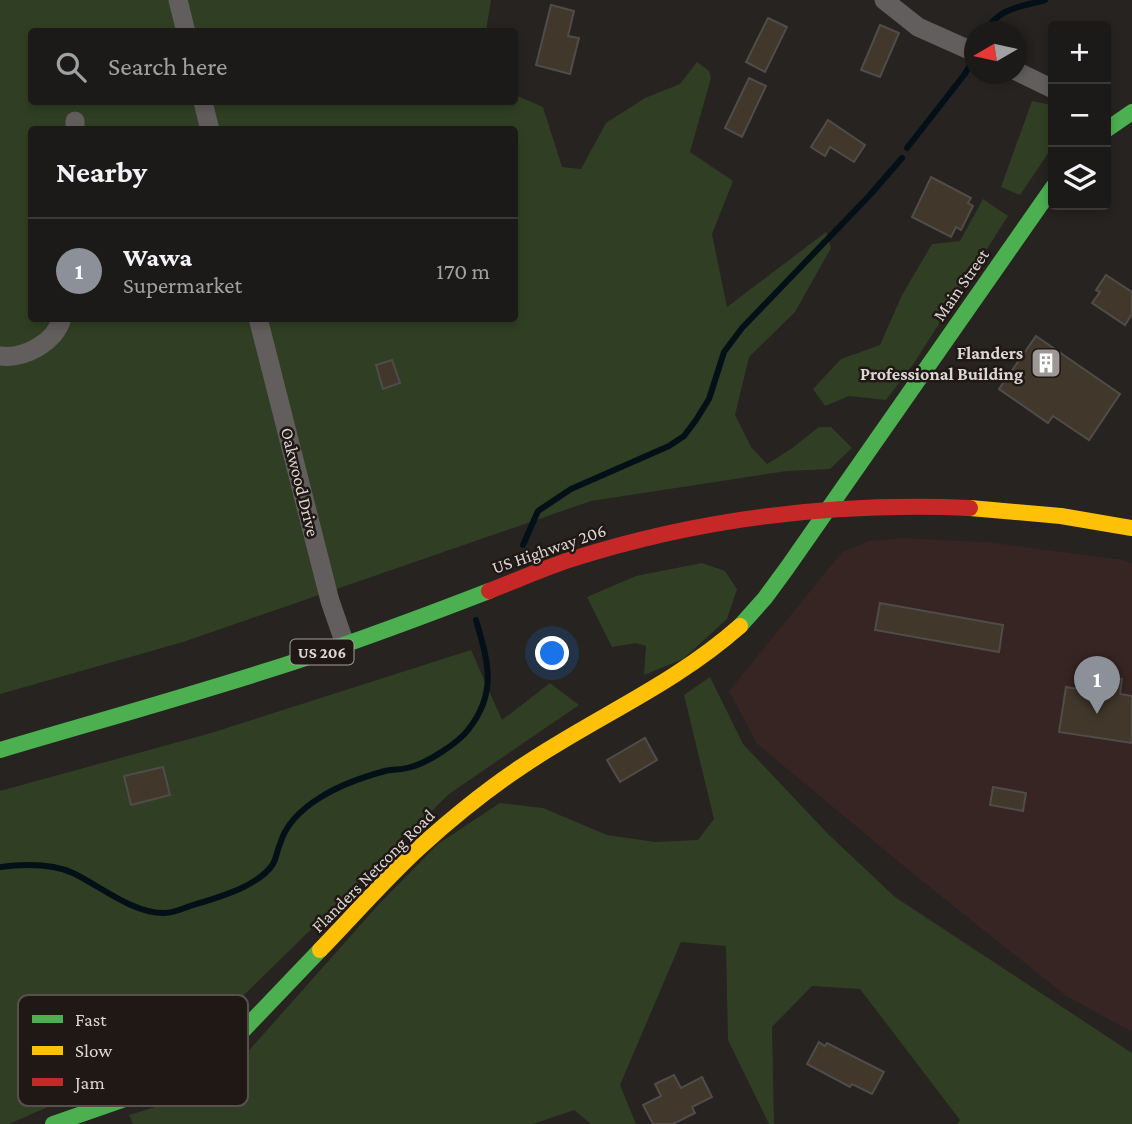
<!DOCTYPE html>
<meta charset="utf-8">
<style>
:root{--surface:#1c1a18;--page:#252321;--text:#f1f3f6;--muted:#a0a1a2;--line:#3a3837;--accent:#8c9099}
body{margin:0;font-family:"Crimson Pro",serif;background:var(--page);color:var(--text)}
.controls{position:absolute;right:21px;top:21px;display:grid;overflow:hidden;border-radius:7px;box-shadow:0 4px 10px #0003}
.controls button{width:63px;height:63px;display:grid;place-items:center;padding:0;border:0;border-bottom:2px solid var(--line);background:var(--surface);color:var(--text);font:35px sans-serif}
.compass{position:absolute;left:964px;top:21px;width:63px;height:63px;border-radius:50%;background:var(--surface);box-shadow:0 4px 10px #0003;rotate:261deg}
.you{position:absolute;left:553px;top:654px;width:24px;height:24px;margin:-18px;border:5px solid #fff;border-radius:50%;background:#1a73e8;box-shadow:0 0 0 10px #1a73e833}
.badge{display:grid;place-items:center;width:46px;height:46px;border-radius:50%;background:var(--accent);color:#fff;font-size:23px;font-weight:700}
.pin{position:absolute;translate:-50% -58px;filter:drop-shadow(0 2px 4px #0008)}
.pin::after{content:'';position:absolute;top:37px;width:24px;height:21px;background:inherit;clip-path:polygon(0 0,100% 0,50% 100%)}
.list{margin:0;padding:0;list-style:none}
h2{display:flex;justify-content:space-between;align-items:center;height:91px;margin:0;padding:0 28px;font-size:30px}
h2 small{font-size:23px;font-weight:400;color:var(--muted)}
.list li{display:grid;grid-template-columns:46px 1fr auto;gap:21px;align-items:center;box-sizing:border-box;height:105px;padding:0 28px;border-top:2px solid var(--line)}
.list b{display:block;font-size:26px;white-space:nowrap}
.list p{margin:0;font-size:23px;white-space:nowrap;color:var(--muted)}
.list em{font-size:23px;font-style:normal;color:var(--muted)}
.icon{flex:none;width:38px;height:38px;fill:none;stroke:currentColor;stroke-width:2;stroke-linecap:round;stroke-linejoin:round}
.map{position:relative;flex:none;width:1132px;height:1124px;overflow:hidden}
.search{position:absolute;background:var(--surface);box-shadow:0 4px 10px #0003;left:28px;top:28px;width:490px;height:77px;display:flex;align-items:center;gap:18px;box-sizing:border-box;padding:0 24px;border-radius:7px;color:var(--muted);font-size:26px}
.panel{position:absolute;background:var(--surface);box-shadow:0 4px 10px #0003;left:28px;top:126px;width:490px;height:196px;border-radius:7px}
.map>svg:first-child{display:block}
</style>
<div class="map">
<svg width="1132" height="1124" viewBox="0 0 1132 1124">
<rect width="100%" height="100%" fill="#262320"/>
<!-- commercial -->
<path fill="#362522" d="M 901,538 L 987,542 L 1123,560 L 1132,563 L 1132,1032 L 1066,996 L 917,877 L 757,744 L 729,691 L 842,552 L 869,541 Z"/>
<!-- green -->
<path fill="#303f23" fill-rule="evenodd" d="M 0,0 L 491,0 L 486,31 L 32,32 L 32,102 L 514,102 L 515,95 L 543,107 L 562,167 L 581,169 L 606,123 L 645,98 L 680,84 L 697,62 L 709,71 L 711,78 L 690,152 L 733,181 L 712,234 L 727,307 L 826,232 L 831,248 L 795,312 L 749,357 L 735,415 L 751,447 L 767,464 L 791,449 L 819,427 L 831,427 L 852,448 L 830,469 L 787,471 L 591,501 L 183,642 L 0,694 ZM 32,130 L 514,130 L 514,318 L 32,318 Z
M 1032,101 L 1052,105 L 1053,146 L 1020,195 L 1001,187 Z
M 983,199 L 1008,216 L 914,363 L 886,400 L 849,396 L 825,406 L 813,389 L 841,359 L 880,345 L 902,295 L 932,244 L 960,241 Z
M 702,563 L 725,571 L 737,589 L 727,619 L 683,659 L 644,675 L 646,646 L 636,643 L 612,647 L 587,597 L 636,576 Z
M 471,650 L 502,720 L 550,683 L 579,705 L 449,794 L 196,1042 L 9,1124 L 0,1124 L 0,791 L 211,733 Z
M 710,677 L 743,744 L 828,834 L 895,897 L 1132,1053 L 1132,1124 L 957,1124 L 960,1120 L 860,989 L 812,986 L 772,1027 L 774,1124 L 769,1124 L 728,1040 L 726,946 L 681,942 L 620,1085 L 636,1124 L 591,1124 L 574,1110 L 533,1124 L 133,1124 L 129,1115 L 165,1104 L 190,1093 L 216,1078 L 245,1055 L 379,904 L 438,844 L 500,803 L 543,808 L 607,835 L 655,842 L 698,840 L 714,819 L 684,695 Z"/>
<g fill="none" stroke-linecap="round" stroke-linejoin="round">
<!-- stream -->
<path stroke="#031018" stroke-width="6" d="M 985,32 C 999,7 1021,7 1045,0
M 907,148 L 964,75 L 971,64
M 523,545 L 538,511 L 571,489 L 669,446 L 684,436 L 696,420 L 709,399 L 724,352 L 742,328 L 869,196 L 902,158
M 0,867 C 24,864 51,863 73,873 C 100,886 134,914 164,913 C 173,913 182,909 190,906 C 216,898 258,887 273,864 C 277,857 277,850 280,844 C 286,823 303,808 321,797 C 340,785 363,777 385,771 C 393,769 403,770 411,767 C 427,763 458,743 468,730 C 498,692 488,662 476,620"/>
</g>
<!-- building -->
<path fill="#41382b" stroke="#4f4c4a" stroke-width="2" d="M 551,5 L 574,11 L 568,36 L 579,38 L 570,74 L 536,65 Z
M 768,18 L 787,27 L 765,72 L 746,62 Z
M 880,25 L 899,33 L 880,77 L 861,70 Z
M 749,78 L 766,86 L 742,137 L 725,128 Z
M 828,120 L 865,145 L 854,162 L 830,147 L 825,156 L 811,147 Z
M 931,177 L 971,198 L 968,203 L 973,206 L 961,230 L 956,227 L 951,237 L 912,217 Z
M 1106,275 L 1132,292 L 1132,314 L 1125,325 L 1092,303 L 1100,292 L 1096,290 Z
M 1036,336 L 1120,394 L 1089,440 L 1053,416 L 1048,423 L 999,389 Z
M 392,360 L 400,383 L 383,389 L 376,365 Z
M 880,603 L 1003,625 L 999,652 L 875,630 Z
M 1099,675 L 1122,679 L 1120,694 L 1132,696 L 1132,743 L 1059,732 L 1066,687 L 1096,692 Z
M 645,738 L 657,760 L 620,782 L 607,760 Z
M 163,767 L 170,795 L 131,805 L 124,776 Z
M 993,787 L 1026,793 L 1023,811 L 990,805 Z
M 819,1042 L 825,1046 L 827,1043 L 884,1072 L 872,1094 L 852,1084 L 850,1087 L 807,1064 Z
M 674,1075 L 681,1088 L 702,1077 L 712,1097 L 692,1107 L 695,1113 L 673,1124 L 653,1124 L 643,1105 L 661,1096 L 655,1084 Z"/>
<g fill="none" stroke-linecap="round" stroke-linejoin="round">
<!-- street -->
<path stroke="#625e5d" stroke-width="19" d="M 178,0 L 186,32
M 884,0 L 918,27 L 974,52
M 1016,71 L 1053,89
M 203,102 L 210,130
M 75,130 L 75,121
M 258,318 L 330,601 L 345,644
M 0,356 C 24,359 55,343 62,318"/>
<!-- fast -->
<path stroke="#4caf50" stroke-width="16" d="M 1106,130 L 1132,112
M 740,626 L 765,598 L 787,568 L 1053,187
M 0,750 C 101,720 203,692 303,659 C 365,638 427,615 489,591
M 53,1124 L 148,1091 L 193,1069 L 214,1056 L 233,1041 L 320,950"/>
<!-- slow -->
<path stroke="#ffc107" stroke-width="16" d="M 970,508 L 1061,516 L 1132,528
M 320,950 C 353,916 385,879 420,847 C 452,818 485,791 521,767 C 595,717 672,686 740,626"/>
<!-- jam -->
<path stroke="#c62828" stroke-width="16" d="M 489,591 C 515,581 542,569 569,560 C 700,518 833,502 970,508"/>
</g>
<!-- icons -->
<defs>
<g id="building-square" transform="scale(1.575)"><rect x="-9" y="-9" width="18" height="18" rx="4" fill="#9c9895" stroke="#1f1814"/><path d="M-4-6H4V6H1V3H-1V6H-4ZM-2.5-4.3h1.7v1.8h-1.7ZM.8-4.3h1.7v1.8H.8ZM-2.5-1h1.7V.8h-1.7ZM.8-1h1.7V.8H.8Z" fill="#fff"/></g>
</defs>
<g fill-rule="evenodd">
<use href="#building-square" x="1046" y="363"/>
</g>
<g text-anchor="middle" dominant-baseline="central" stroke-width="5" stroke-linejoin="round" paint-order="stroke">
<!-- shield labels -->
<rect fill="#1f1814" stroke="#a39e9a" stroke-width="2" x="290.5" y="639.5" width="63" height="25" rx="5"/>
<g font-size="16" font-weight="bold" fill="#dbd7d4">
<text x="322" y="652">US 206</text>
</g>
<!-- street labels -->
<g font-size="18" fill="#dbd7d4" stroke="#1f1814">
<text transform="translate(961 285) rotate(-55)">Main Street</text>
<text transform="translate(300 482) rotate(76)">Oakwood Drive</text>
<text transform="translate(549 549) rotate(-19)">US Highway 206</text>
<text transform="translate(373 871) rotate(-45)">Flanders Netcong Road</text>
</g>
<!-- poi labels -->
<g font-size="18" font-weight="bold" fill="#dbd7d4" stroke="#1f1814" text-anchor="end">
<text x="1023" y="353">Flanders<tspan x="1023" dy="21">Professional Building</tspan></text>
</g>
</g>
<!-- legend -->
<rect x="18" y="995" width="230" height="111" rx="10" fill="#1f1814" stroke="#57514e" stroke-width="2"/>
<rect x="32" y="1015" width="31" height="8" fill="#4caf50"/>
<rect x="32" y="1046" width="31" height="9" fill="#ffc107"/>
<rect x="32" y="1078" width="31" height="8" fill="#c62828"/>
<g font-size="19" fill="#dbd7d4">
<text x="75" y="1026">Fast</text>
<text x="75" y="1057">Slow</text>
<text x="75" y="1089">Jam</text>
</g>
</svg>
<div class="controls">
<button>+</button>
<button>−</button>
<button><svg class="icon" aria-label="layers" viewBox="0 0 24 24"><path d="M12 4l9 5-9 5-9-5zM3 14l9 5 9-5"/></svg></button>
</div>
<svg class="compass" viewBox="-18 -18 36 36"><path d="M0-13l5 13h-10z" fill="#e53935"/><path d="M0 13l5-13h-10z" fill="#a0a1a2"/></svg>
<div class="you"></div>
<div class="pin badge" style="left:1097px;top:714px">1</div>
<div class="search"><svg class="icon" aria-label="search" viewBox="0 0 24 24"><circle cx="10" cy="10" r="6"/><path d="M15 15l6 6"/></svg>Search here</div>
<section class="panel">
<h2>Nearby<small></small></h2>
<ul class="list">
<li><span class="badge">1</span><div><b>Wawa</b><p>Supermarket</p></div><em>170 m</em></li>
</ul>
</section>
</div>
